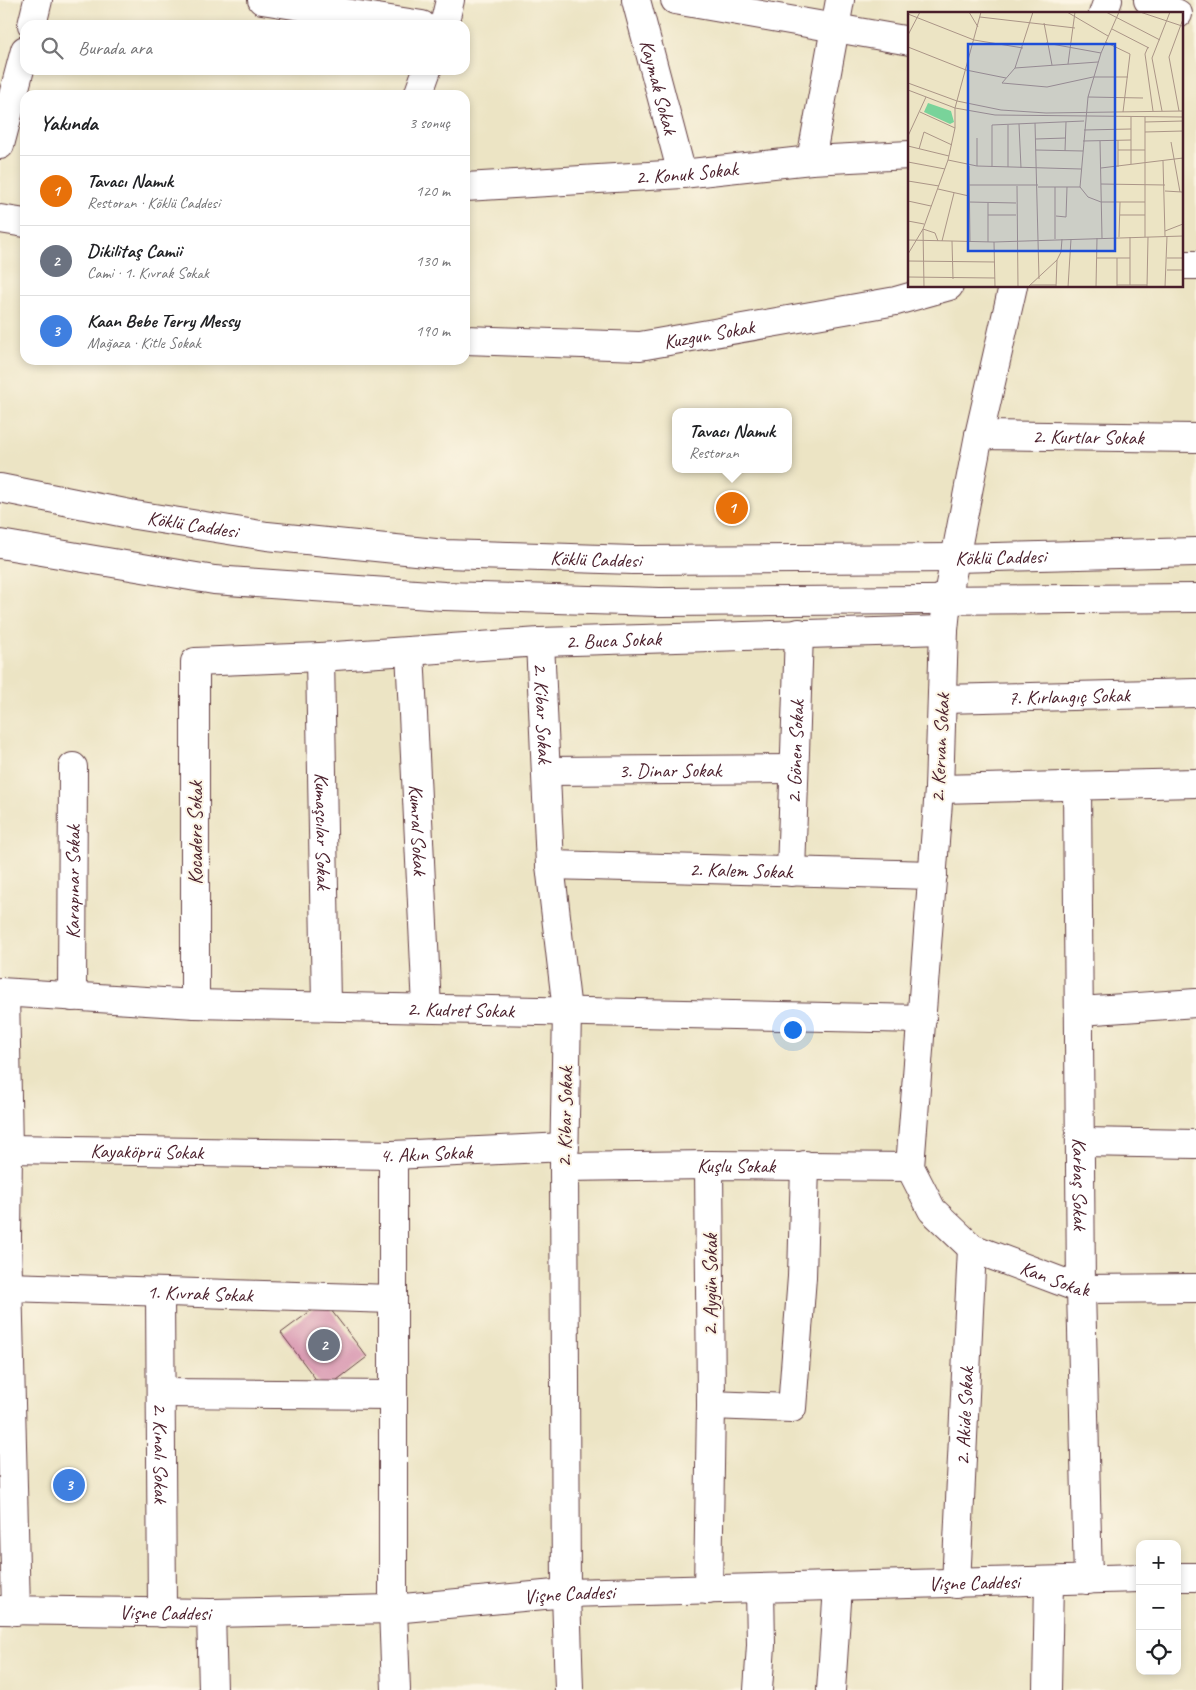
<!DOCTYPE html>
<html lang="tr">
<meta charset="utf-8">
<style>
:root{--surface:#fff;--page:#f6f6f6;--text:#202124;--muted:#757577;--line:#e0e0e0;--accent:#0b8043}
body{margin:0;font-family:Caveat,sans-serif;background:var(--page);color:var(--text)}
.controls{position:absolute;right:15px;bottom:15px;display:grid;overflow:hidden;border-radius:10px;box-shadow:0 2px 8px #0003}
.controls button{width:45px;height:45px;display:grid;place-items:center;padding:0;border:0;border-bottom:1px solid var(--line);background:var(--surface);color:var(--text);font:25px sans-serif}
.you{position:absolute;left:792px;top:1029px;width:18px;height:18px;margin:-12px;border:4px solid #fff;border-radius:50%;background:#1a73e8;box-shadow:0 0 0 8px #1a73e833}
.badge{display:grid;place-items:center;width:32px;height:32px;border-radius:50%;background:var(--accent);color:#fff;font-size:16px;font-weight:700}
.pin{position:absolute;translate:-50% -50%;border:2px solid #fff;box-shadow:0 1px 5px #0006}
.popup{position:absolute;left:672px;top:408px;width:120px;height:65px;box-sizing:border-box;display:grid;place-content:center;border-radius:10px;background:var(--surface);filter:drop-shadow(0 1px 4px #0005);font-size:16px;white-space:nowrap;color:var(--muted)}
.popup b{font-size:19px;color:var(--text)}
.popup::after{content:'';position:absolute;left:50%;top:100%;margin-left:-10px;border:10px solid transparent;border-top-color:var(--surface)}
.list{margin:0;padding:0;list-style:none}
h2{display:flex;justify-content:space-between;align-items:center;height:65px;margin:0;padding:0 20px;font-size:21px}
h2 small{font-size:16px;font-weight:400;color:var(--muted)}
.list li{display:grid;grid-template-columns:32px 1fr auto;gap:15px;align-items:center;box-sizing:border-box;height:70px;padding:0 20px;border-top:1px solid var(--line)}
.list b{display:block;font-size:19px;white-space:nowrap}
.list p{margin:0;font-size:16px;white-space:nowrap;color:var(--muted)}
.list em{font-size:16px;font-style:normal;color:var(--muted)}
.icon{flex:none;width:28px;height:28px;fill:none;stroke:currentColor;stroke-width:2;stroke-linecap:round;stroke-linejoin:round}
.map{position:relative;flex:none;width:1196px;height:1690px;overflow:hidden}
.search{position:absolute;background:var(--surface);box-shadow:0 2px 8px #0003;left:20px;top:20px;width:450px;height:55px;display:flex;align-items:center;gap:12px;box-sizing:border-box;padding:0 18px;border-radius:15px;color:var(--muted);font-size:19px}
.panel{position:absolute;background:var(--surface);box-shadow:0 2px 8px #0003;left:20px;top:90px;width:450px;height:275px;border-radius:15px}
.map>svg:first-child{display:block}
</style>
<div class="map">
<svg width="1196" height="1690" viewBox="0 0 1196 1690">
<rect width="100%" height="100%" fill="#fcf5e5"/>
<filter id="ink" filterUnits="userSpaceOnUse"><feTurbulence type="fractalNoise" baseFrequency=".02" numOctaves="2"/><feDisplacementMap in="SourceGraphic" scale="10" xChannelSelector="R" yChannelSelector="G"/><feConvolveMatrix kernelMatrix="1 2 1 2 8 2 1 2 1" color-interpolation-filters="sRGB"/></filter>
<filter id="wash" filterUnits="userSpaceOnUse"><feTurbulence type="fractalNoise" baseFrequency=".0096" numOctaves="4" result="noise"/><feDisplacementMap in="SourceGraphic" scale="20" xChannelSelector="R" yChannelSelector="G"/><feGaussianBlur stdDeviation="1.12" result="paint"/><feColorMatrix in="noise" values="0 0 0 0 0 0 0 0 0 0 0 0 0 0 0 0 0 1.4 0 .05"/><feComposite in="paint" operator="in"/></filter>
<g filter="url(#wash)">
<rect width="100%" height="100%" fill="#ece4c4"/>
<g id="blocks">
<!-- building -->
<path fill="#d896b0" d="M 324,1301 L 367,1357 L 324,1390 L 281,1333 Z"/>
</g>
</g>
<g filter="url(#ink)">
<use href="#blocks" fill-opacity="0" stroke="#623d42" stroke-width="1"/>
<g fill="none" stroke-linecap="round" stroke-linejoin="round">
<!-- minor casing -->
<g stroke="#623d42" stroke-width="30">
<g id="minor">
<path d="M 262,0 L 422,25"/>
<path id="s1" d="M 636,0 L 682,174"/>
<path d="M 675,0 L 910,41"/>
<path d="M 1148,0 L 1178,14"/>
<path d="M 1103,14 L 1108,0"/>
<path d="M 32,25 L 38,0"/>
<path d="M 444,25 L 450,0"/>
<path d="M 418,95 L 427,70"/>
<path d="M 0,145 L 25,50"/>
<path d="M 811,160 L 840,0"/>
<path id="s2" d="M 465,187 L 682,174 L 811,160 L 910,155"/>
<path d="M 0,219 L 25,223"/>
<path d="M 1182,265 L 1196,265"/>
<path id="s3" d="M 1013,286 L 979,435 L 947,600 L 944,630 L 939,789 L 910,1167 L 932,1210 L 972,1248 L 1081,1289 L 1196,1288"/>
<path id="s4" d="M 465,340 L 640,346 L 896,301 L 949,286"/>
<path id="s5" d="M 979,435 L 1196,438"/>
<path id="s6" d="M 540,642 L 550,865 L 567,1011 L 564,1167 L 566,1593 L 569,1690"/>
<path id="s7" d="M 410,651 L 427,1008"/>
<path id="s8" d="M 320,657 L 326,1005"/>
<path id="s9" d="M 943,699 L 1196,693"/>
<path id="s10" d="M 546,771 L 794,769"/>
<path id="s11" d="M 1077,786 L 1081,1289 L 1088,1580"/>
<path d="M 939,789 L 1196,783"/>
<path id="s12" d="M 550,865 L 933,875"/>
<path id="s13" d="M 791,872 L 799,633"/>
<path id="s14" d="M 0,992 L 195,1004 L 922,1019"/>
<path d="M 5,993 L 8,1149 L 7,1237 L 16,1611"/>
<path id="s15" d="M 72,997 L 73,767"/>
<path id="s16" d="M 195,1004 L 195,662 L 320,657 L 540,642 L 944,630"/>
<path d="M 1080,1011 L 1196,1003"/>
<path d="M 1081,1142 L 1196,1144"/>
<path id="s17" d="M 8,1149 L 393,1155 L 565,1147"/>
<path d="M 393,1155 L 393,1609 L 396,1690"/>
<path id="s18" d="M 564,1167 L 709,1165 L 910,1167"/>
<path id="s19" d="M 8,1287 L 392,1299"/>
<path id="s20" d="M 160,1293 L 162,1613"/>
<path d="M 161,1393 L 392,1395"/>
<path d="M 711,1405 L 792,1408 L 802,1277 L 805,1165"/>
<path id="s21" d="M 956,1584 L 972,1248"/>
<path d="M 708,1590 L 711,1405 L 709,1165"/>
<path d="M 211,1613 L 213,1690"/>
<path d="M 831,1690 L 838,1587"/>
<path d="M 1047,1690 L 1049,1581"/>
</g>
</g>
<!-- major casing -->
<g stroke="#623d42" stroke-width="30">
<g id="major">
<path id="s22" d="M 0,488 L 135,515 L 267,536 L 445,554 L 633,560 L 955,558 L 1196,552"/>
<path d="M 0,544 L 214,580 L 444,596 L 660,602 L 1196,598"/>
<path d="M 1177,1577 L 1196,1577"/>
<path id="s23" d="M 0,1610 L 211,1613 L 393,1609 L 566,1593 L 1140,1578"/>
<path d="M 758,1690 L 761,1645 L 760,1589"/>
</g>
</g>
<!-- minor -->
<use href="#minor" stroke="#fff" stroke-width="28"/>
<!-- major -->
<use href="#major" stroke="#fff" stroke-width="28"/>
</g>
</g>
<g text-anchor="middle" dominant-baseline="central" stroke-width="4" stroke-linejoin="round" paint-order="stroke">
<!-- street labels -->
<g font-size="20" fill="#4a1f2b" stroke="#fcf5e5">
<text stroke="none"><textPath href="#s1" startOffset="90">Kaymak Sokak</textPath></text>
<text stroke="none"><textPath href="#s2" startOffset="222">2. Konuk Sokak</textPath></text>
<text stroke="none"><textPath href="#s4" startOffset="245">Kuzgun Sokak</textPath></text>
<text stroke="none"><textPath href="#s5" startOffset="109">2. Kurtlar Sokak</textPath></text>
<text stroke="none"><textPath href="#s22" startOffset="196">Köklü Caddesi</textPath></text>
<text stroke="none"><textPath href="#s22" startOffset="1006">Köklü Caddesi</textPath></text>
<text stroke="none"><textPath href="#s22" startOffset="601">Köklü Caddesi</textPath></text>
<text stroke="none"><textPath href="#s16" startOffset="761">2. Buca Sokak</textPath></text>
<text stroke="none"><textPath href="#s9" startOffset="126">7. Kırlangıç Sokak</textPath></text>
<text stroke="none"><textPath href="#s6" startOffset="71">2. Kibar Sokak</textPath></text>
<text transform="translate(940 748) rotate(-87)">2. Kervan Sokak</text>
<text stroke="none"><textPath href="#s13" startOffset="120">2. Gönen Sokak</textPath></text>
<text stroke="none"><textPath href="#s10" startOffset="124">3. Dinar Sokak</textPath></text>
<text stroke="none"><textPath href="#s7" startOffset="179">Kumral Sokak</textPath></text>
<text stroke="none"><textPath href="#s8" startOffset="174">Kumaşcılar Sokak</textPath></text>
<text transform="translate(195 833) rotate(-90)">Kocadere Sokak</text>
<text stroke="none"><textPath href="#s12" startOffset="191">2. Kalem Sokak</textPath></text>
<text stroke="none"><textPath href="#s15" startOffset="115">Karapınar Sokak</textPath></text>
<text stroke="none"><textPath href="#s14" startOffset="461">2. Kudret Sokak</textPath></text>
<text transform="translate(565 1117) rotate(-89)">2. Kibar Sokak</text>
<text stroke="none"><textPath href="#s17" startOffset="139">Kayaköprü Sokak</textPath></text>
<text stroke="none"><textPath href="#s17" startOffset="418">4. Akın Sokak</textPath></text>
<text stroke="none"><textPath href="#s18" startOffset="172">Kuşlu Sokak</textPath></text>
<text stroke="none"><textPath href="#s11" startOffset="398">Karbaş Sokak</textPath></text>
<text stroke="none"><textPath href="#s3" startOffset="1081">Kan Sokak</textPath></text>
<text transform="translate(710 1285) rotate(-90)">2. Aygün Sokak</text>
<text stroke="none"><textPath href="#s19" startOffset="192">1. Kıvrak Sokak</textPath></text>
<text stroke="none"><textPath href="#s21" startOffset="168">2. Akide Sokak</textPath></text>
<text stroke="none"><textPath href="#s20" startOffset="160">2. Kınalı Sokak</textPath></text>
<text stroke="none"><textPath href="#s23" startOffset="975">Vişne Caddesi</textPath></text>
<text stroke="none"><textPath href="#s23" startOffset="570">Vişne Caddesi</textPath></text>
<text stroke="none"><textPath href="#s23" startOffset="165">Vişne Caddesi</textPath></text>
</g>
</g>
<!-- overview -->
<g transform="translate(908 12)">
<rect width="275" height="275" fill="#ece4c4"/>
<path d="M 20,91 L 43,99 L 46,110 L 42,112 L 16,100 Z" fill="#79d39a"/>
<path fill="none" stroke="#ab9587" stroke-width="1" d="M 61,0 L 70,15M 125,0 L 107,56 L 94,71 L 139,75 L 185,65 L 220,65M 159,0 L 200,24M 198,0 L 252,28M 211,0 L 193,41 L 180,85 L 172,175 L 180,185 L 193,190 L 237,190M 232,0 L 274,14M 0,2 L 66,28 L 115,36M 72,5 L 167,16M 136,11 L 144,53M 204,17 L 241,36M 0,23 L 12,0M 197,30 L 222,42 L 215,100M 138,31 L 193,41M 0,35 L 58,58 L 98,66M 240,35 L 237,42 L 245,99M 160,52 L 167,0M 107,56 L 190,50M 0,71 L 49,89 L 93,98 L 138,101 L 275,99M 0,78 L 47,96 L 87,103 L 275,105M 180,85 L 235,86M 254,99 L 244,46 L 262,0M 271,99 L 261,45 L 275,7M 12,100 L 47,116M 223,105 L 223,152M 237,105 L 237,225M 237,110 L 275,109M 127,111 L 131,267M 111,112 L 113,156M 100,113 L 100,155M 176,118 L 223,117M 237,120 L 275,119M 0,124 L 18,85M 127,127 L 158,126M 210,128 L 210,155M 175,129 L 223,128M 192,129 L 194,226M 263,130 L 272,180M 0,134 L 41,144M 11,137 L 16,120 L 44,133M 128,138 L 175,139M 210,138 L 237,138M 157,139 L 158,110M 40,148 L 69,154 L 173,157M 255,149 L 257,224M 0,150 L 37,157M 61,154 L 62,230M 69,154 L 69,126M 84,155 L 84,113 L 176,109M 193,156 L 275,146M 0,169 L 31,174M 193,172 L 257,173M 61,173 L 130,173M 109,174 L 110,275M 130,175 L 172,175M 30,177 L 61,184M 257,179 L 274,180M 0,189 L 23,194M 61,190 L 108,191M 80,191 L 80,230M 80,203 L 108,203M 212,203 L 237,203M 148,204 L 158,205 L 159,175M 0,209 L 16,212M 257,219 L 275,212M 211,225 L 212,190M 147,227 L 147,175M 0,228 L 86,230 L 275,224M 34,229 L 46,181M 44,229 L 45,267M 86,230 L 87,275M 0,242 L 15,217 L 40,148 L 47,116 L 47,96 L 73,0M 189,246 L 222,246M 259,246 L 275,246 L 275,258M 0,249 L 87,250M 259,258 L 275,258M 0,265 L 87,266M 122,273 L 148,273M 209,273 L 239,273M 222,273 L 222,225M 16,275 L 15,217 L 27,221 L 30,229M 120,275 L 149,248 L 153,240 L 154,227M 148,275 L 149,248M 160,275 L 163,227M 188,275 L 189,226M 209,275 L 209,246M 239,275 L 240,225M 257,275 L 259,224"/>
<path fill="#1d4ed8" fill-opacity="0.15" stroke="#1d4ed8" stroke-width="2.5" d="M 60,32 L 207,32 L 207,239 L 60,239 Z"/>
<rect width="275" height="275" fill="none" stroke="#4a1f2b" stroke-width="2.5"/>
</g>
</svg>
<div class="controls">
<button>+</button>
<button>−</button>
<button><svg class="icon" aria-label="locate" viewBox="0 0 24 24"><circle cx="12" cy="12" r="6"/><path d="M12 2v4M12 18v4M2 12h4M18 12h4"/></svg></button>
</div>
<div class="you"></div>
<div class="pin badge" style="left:732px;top:508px;background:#e8710a">1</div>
<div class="popup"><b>Tavacı Namık</b>Restoran</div>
<div class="pin badge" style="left:324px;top:1345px;background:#6b7280">2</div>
<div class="pin badge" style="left:69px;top:1485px;background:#3f7fe0">3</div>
<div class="search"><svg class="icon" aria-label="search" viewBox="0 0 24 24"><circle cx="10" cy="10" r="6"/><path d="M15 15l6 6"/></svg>Burada ara</div>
<section class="panel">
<h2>Yakında<small>3 sonuç</small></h2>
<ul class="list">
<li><span class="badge" style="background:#e8710a">1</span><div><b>Tavacı Namık</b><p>Restoran · Köklü Caddesi</p></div><em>120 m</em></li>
<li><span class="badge" style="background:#6b7280">2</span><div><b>Dikilitaş Camii</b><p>Cami · 1. Kıvrak Sokak</p></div><em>130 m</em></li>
<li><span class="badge" style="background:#3f7fe0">3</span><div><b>Kaan Bebe Terry Messy</b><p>Mağaza · Kitle Sokak</p></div><em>190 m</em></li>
</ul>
</section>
</div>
